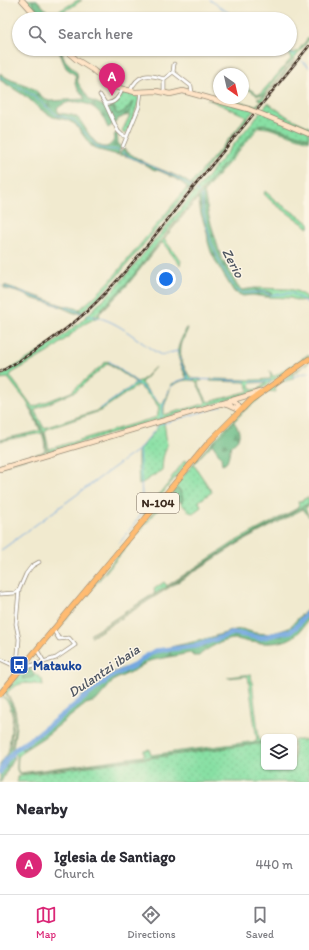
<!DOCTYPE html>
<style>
:root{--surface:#fff;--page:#f2f2f3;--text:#2b2b33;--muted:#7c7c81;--line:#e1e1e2;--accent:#db2777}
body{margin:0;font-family:Itim,sans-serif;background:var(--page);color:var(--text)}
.controls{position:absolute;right:12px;bottom:12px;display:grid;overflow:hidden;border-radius:6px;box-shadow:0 1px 3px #0004}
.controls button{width:36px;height:36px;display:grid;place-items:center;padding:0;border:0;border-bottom:1px solid var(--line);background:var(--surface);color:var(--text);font:20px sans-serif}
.compass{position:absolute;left:213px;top:68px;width:36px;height:36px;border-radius:50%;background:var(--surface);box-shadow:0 1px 3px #0004;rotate:146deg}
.you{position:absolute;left:166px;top:279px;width:14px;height:14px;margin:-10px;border:3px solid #fff;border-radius:50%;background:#1a73e8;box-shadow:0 0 0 6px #1a73e833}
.badge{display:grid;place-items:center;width:26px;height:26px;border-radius:50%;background:var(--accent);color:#fff;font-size:13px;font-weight:700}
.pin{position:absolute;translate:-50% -33px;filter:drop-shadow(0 1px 2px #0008)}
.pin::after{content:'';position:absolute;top:21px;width:14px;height:12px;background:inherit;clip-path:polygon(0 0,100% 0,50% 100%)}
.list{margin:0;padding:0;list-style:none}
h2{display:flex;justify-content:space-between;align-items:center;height:52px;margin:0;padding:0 16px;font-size:17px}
h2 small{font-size:13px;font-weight:400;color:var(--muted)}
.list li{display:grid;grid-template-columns:26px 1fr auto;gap:12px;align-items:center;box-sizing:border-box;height:60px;padding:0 16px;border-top:1px solid var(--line)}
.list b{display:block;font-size:15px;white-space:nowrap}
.list p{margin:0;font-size:13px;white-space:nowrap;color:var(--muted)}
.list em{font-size:13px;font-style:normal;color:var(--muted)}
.icon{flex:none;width:22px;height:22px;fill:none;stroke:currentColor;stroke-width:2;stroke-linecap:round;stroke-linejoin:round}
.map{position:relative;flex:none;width:309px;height:782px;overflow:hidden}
.search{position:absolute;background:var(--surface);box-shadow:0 1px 3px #0004;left:12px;right:12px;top:12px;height:44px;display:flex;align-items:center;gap:10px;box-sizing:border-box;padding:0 14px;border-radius:22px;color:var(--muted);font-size:15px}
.sheet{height:112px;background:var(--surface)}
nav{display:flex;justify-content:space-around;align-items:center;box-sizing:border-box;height:56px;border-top:1px solid var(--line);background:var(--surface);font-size:11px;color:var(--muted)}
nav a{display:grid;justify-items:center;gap:2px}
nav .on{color:var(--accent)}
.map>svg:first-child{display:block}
</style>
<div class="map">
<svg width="309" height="782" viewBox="0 0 309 782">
<defs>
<pattern id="grass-dots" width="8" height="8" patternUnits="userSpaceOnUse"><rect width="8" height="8" fill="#88e0a4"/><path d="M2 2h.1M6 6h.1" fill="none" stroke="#76c08d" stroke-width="1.8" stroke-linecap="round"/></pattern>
<pattern id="forest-firs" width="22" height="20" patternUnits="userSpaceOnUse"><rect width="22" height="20" fill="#6ebe8a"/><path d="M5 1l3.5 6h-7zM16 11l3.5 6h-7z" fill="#5c9b70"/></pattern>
</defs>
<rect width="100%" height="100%" fill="#fcf5e5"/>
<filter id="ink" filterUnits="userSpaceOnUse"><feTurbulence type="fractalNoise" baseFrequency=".025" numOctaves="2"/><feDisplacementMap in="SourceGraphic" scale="8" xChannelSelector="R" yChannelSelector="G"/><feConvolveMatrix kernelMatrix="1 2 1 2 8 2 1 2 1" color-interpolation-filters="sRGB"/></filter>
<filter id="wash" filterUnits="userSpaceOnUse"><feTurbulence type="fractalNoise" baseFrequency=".012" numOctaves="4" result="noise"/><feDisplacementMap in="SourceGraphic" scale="16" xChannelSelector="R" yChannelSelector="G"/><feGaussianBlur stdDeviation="0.9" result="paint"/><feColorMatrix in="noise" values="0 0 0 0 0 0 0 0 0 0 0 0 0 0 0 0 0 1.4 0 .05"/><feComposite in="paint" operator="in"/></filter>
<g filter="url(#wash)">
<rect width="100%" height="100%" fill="#f1eacf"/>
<!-- grass -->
<path fill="url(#grass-dots)" stroke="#628561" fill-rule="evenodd" d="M 24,0 L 32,0 L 33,5 L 44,18 L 47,18 L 78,0 L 82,0 L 70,8 L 69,8 L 51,19 L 40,19 Z
M 309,37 L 309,39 L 295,58 L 289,63 L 263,95 L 257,95 L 243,86 L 243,85 L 258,94 L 261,93 L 291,59 L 290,54 L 283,49 L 294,53 L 298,51 Z
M 296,59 L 193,185 L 191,184 L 238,128 L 246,116 L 207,99 L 250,108 L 222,99 L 233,100 L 255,106 L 261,101 L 257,98 L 261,98 C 275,88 283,70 296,59 Z
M 123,93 L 134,94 L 139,99 L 132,122 L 126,133 L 124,134 L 122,131 L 130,115 L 125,116 L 130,112 L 131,104 C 128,109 124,112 118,114 L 115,112 L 115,108 L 109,106 L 116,102 Z
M 268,103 L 288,117 L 309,127 L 309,138 L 263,124 L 258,125 L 172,225 L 128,282 L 93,317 L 94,318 L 125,286 L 198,197 L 199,200 L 197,199 L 175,224 L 164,239 L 181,261 L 180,265 L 163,243 L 161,243 L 125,288 L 99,314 L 100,316 L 84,324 L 52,350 L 12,373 L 10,376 L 33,407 L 71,392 L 107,361 L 137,382 L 142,380 L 155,367 L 141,383 L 160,405 L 164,401 L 172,384 L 187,378 L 185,375 L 188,374 L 193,379 L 201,379 L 202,381 L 198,381 L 198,383 L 207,401 L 209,402 L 249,391 L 247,384 L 244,382 L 210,381 L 211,379 L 253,380 L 271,379 L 270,371 L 273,376 L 275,376 L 309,354 L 309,356 L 258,391 L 48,452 L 44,433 L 31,408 L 45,438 L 46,452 L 0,466 L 43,452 L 45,450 L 44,440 L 42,433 L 0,441 L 0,440 L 39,431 L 40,430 L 27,402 L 8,378 L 0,379 L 0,376 L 55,342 L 79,323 L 117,286 ZM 108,363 L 135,382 L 135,384 L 99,410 L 44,428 L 35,411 L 36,409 L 76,391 ZM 189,380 L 196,381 L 206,402 L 204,404 L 164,415 L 164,407 L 171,386 L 181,381 ZM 266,382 L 259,389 L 252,390 L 250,385 L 252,383 ZM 138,385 L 154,400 L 159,408 L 157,417 L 49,449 L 45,432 L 47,429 L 100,411 Z
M 264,125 L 309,139 L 309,141 L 268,128 L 259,127 L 204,192 L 203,191 L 256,127 L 258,126 Z
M 186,189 L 189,190 L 119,274 L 100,296 L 81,313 L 80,309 L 95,296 L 110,281 Z
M 265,191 L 276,201 L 309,223 L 309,228 L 272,202 L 264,194 Z
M 255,288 L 289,289 L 297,291 L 309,299 L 309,301 L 305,300 L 299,301 L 290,298 L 266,297 L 271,293 L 269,292 L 257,291 Z
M 309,362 L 293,374 L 293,379 L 282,382 L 275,387 L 276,392 L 269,391 L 244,411 L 198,459 L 194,465 L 212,492 L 199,501 L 201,507 L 193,513 L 189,512 L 181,503 L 183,499 L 180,490 L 176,488 L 59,628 L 58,628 L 203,452 C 220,434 237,415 256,399 C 272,386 291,374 309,362 Z
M 164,421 L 167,445 L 163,458 L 162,470 L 139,485 L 138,467 L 138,451 L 157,428 L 158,423 Z
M 185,460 L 188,462 L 144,516 L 144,513 L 172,479 L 171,478 Z
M 308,497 L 309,503 L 233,545 L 90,635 L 155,593 L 154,589 L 164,582 L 167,586 L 236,541 L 296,509 L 299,506 L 298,502 Z
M 309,504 L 309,506 L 305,508 L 309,517 L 303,509 L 239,543 L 91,637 L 236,544 Z
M 26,668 L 29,668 L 29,671 L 23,675 L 33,677 L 35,674 L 42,679 L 43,686 C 29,682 17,681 7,693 C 9,698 12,702 14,707 C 19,721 14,734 13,748 L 14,749 L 20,745 L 22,749 L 24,750 L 18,757 L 17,769 L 20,773 L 144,756 L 144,750 L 149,749 L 151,755 L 257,741 L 248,676 L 228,678 L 228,677 L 251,674 L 259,738 L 261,741 L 264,741 L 264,742 L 19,774 L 17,770 L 17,757 L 12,750 L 12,746 L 15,725 L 15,713 L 10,700 L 5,692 Z
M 2,695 C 23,707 7,736 11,754 L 0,765 L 8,753 L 13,717 L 9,704 L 3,696 L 0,699 Z
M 294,740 L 309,740 L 309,782 L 17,782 L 17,777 L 22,775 L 264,743 L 264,767 L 294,767 Z"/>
<!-- forest -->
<path fill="url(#forest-firs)" stroke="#547454" d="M 32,0 L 37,0 L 49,13 L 53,15 L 44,18 L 33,5 Z
M 58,49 L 61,49 L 61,51 L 65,60 L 77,73 L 78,83 L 90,100 L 104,106 L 109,106 L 115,109 L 115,112 L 118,114 C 126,112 128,107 133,101 C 134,110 126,116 118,119 L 116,122 L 108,128 C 106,124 104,119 102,116 C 93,102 69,96 57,109 L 59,113 C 65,114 73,114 78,118 C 85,124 101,165 115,138 L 114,135 L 117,133 L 118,143 L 121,146 L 118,155 L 99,150 L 91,146 L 75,124 L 67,120 L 53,117 L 40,109 L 28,98 L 0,80 L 0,73 C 10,82 23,82 34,89 C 39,93 42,98 49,101 L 85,99 L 75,84 L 76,77 L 75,75 L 66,68 Z
M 123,149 C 132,155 141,161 150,165 C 165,172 180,175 193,186 L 189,190 L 186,189 L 187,187 C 179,180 169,175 160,171 C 157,170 153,170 151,168 C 141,163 130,155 119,155 Z
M 203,191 L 204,192 L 209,217 L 221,257 L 238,287 L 242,290 L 255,288 L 257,291 L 269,292 L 272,294 L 266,297 L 252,295 L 243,296 L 234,292 L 217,264 L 211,252 L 208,242 L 207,232 L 201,214 L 198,197 Z
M 4,285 L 62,305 L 80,309 L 81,313 L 74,313 L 54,304 L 34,299 L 21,293 L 6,289 L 4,288 Z
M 187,327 L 188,328 C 187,332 184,336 183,340 C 178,354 181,361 188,374 L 185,375 C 175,350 175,352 187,327 Z
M 234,422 C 241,432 242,438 231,445 L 228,459 L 225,464 L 222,465 L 221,457 L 212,444 Z
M 176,488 L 180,490 L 183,499 L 181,503 L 172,492 Z
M 305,611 L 309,611 C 309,620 306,623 301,630 C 289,645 268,644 250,642 C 245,642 240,639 235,639 C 225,639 205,649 199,656 L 193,656 L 190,653 L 149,661 L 135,670 L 114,680 L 96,701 L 86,704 L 43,738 L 24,750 L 22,749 L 20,745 L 79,701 L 83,695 L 105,680 L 112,673 L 136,663 L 146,655 L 157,650 L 202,640 L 235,630 L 242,629 L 255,633 L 269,634 L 280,631 L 289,628 Z
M 29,668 L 35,674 L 33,677 L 23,679 L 23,676 L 28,671 Z
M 11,754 L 14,757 L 1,782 L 0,782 L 0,765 Z"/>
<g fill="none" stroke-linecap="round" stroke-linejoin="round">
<!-- stream -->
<path stroke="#74a8e1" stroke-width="1" d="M 210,0 L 238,19
M 284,49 L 296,56
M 302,61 L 309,67
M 0,77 L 8,82 L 27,91 L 57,115 L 74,120 L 97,147 L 105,149 L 119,150
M 122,152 L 128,156 L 174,176 L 192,187
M 196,190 L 199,193
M 201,195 L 202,197 L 203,211 L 211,242 L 222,267 L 236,290 L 243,293 L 263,292 L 271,295 L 292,293 L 309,304
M 0,285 L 1,286
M 5,287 L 82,313
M 87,316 C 117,317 137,342 161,355 L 177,351 L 181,363 L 189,379 L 246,381
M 109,361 L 140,385 L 162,405
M 282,380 L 309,372
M 250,382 L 271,381
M 100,409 L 137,383
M 161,418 C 162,409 167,387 176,382 C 180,380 184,380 188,378
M 161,424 L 222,406
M 119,544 L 143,512 L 139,449
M 0,551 L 139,449 L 160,424"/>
<!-- river -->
<path stroke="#74a8e1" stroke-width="5" d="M 0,772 L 6,760 L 16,749 L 38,734 L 112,676 L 135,665 L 142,659 L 155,651 L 196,646 L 234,633 L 260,638 L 273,635 L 291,631 L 298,625 L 306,614 L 309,614"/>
</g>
</g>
<g filter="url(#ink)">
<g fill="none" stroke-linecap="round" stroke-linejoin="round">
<!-- street casing -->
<g stroke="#968a76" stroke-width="4.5">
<path id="street" d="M 173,72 L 191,86 L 192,93
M 164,79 L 173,72 L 174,64
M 164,79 L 164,92
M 130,91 C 138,74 147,73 164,79
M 100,95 L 105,103 C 114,105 119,97 122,90
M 105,103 L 118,131 L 122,135 L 127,137
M 123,146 L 139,107 L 141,92
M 0,594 L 15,593 L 19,590
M 37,650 L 44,662
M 0,659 L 21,669 L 56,658 L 75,645 L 69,638 L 59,639 L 53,629
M 17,667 L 19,639 L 16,624 L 19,590 L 26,574 L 32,566 L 39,562"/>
</g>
<!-- secondary casing -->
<g stroke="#968a76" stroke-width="6">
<path id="secondary" d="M 22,0 L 39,19
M 64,49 L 77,60 L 93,70 L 111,86 L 135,92 L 157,91 L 170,94 L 183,91 L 248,109
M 266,116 L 309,134
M 229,402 L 232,401 C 237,403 239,405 240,410
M 222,404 C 229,404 233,409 240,410
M 0,469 L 263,391"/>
</g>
<!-- primary casing -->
<g stroke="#968a76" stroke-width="6">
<path id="primary" d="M 0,694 L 209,442 L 251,400 L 309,359"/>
</g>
<!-- street -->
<use href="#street" stroke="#fff" stroke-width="3"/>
<!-- secondary -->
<use href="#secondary" stroke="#ffe4c6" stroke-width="4.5"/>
<!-- primary -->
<use href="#primary" stroke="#ffbb71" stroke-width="5"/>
<!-- rail casing -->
<g stroke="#3b2a1e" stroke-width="2.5">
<path id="rail" d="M 0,372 C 30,355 59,336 85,313 C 123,278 155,235 188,194 C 228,145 269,96 309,46"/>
</g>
<!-- rail -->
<use href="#rail" stroke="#fcf5e5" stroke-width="1" stroke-dasharray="3" stroke-linecap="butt"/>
<!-- secondary-bridge casing -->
<g stroke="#968a76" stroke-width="6" stroke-linecap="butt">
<path id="secondary-bridge" d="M 248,109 L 266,116"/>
</g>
<!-- secondary-bridge -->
<use href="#secondary-bridge" stroke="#ffe4c6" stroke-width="4.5"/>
</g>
</g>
<!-- icons -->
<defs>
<g id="bus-square" transform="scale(1)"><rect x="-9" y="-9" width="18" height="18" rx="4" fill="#1a4fb4" stroke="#fcf5e5"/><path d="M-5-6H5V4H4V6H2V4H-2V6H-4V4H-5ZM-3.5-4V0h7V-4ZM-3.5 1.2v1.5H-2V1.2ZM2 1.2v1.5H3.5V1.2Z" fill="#fff"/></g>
</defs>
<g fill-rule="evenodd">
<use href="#bus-square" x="19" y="665"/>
</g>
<g text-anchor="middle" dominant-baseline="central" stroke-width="3" stroke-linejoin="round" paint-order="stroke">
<!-- shield labels -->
<rect fill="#fcf5e5" stroke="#75675a" stroke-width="1" x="137" y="493" width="42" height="20" rx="3"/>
<g font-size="12" font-weight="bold" fill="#3b2a1e">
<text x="158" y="503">N-104</text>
</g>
<!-- transit labels -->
<g font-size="13" font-weight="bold" fill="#164399" stroke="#fcf5e5" text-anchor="start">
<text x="33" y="665">Matauko</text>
</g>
<!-- water labels -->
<g font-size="14" font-style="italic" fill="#4f5662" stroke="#fcf5e5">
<text transform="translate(233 263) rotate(62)">Zerio</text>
<text transform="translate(104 671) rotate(-34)">Dulantzi ibaia</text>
</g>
</g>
</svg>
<div class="controls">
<button><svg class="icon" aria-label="layers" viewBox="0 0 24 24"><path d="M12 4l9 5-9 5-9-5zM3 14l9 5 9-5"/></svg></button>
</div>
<svg class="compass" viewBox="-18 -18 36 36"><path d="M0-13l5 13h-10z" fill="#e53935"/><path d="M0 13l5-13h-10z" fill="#7c7c81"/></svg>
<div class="you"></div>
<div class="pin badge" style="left:112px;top:96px">A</div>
<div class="search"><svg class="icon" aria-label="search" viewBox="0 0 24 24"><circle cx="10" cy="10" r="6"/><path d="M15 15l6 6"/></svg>Search here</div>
</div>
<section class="sheet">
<h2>Nearby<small></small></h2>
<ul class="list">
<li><span class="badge">A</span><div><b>Iglesia de Santiago</b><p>Church</p></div><em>440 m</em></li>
</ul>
</section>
<nav>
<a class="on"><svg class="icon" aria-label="map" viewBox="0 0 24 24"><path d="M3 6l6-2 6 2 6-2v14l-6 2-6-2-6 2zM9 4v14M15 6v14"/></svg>Map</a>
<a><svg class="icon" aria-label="directions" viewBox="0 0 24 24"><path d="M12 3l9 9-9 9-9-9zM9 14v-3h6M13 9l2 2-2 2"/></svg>Directions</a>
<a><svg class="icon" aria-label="saved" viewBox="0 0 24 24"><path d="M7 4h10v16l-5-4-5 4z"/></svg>Saved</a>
</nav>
